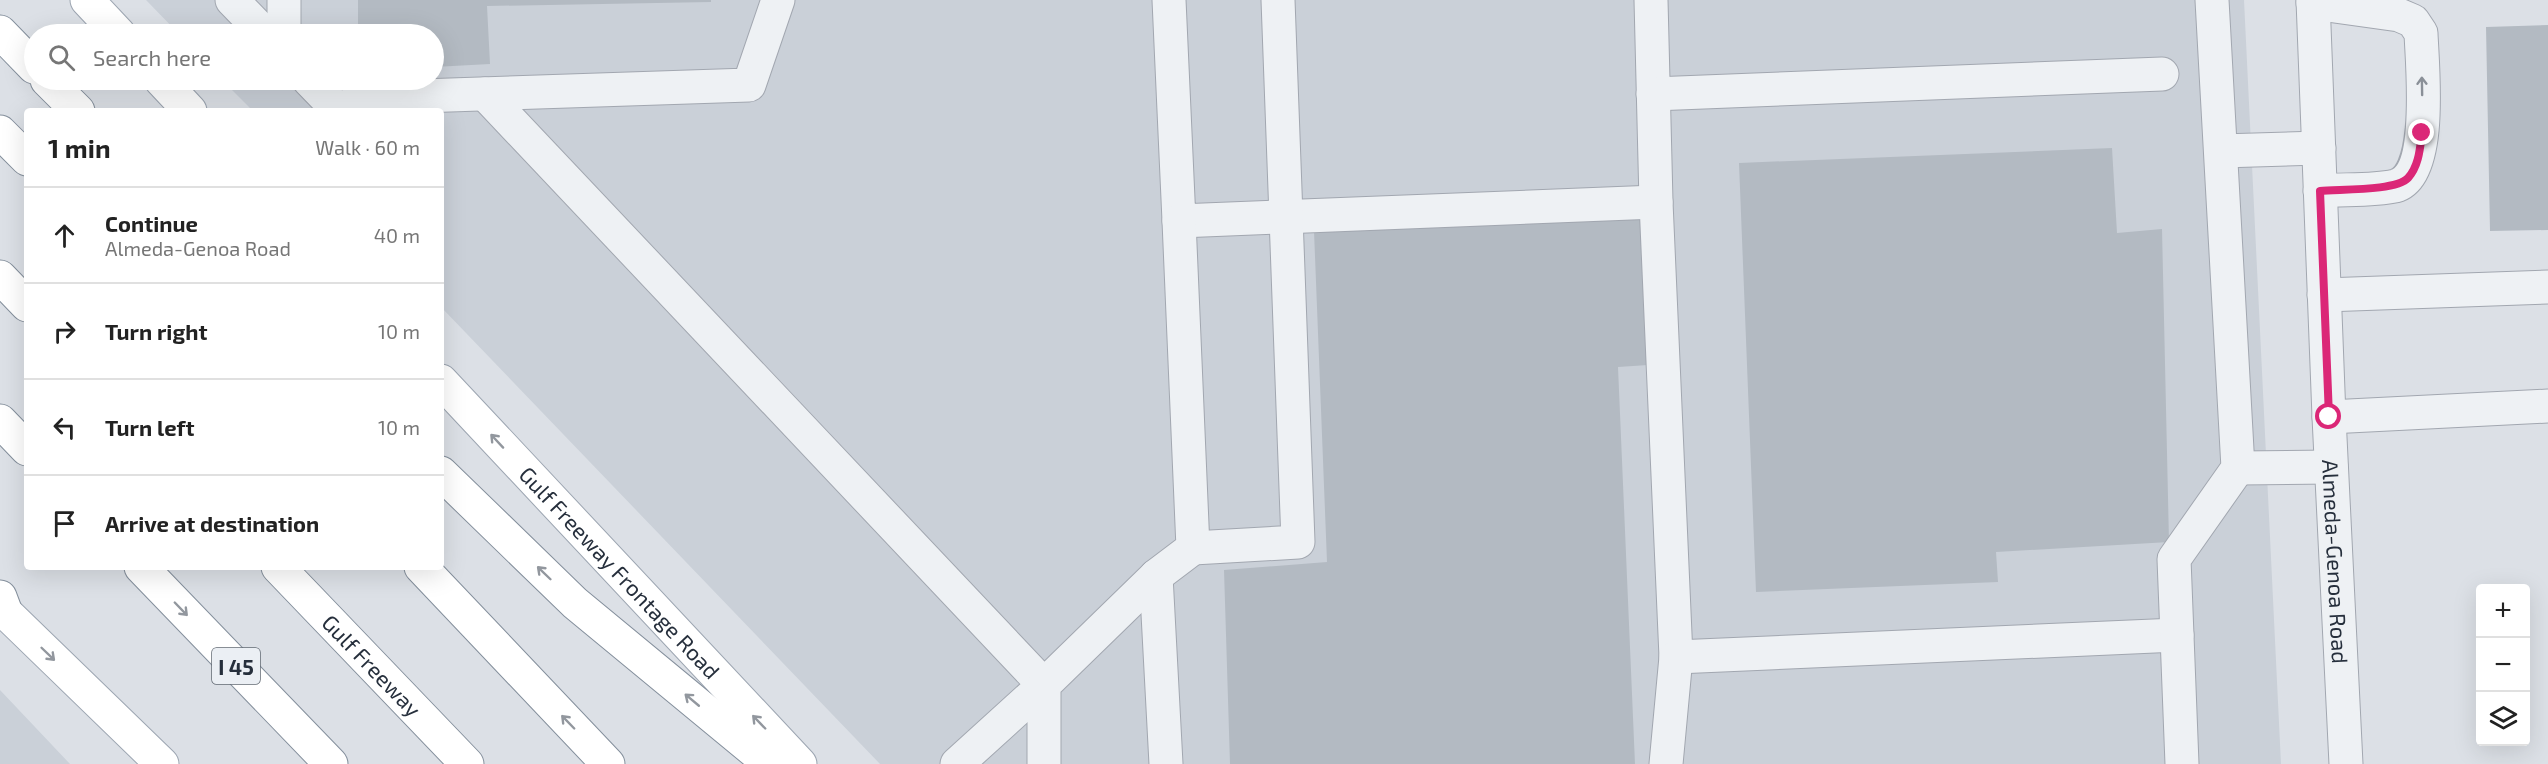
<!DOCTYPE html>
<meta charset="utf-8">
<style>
:root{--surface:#fff;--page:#f6f6f6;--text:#222;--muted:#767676;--line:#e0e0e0}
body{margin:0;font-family:"Exo 2",sans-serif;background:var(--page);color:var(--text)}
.controls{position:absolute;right:18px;bottom:18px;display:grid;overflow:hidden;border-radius:6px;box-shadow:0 6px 24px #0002}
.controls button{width:54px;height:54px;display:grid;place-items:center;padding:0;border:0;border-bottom:2px solid var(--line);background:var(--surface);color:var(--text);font:30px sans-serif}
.stop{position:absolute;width:18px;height:18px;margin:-14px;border:4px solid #db2777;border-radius:50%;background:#fff}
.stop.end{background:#db2777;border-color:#fff;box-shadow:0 2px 6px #0008}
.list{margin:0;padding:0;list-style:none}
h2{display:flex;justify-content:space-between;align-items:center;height:78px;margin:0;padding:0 24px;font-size:26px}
h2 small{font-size:20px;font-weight:400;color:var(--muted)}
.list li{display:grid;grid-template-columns:39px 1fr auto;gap:18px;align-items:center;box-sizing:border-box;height:96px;padding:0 24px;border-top:2px solid var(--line)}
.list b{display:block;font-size:22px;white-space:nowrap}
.list p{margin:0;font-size:20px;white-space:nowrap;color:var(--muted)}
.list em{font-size:20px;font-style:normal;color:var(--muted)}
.icon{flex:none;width:33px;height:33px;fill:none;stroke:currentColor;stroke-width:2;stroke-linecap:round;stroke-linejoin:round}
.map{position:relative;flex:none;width:2548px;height:764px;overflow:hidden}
.search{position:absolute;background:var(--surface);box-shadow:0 6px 24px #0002;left:24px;top:24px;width:420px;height:66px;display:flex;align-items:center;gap:15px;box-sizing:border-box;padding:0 21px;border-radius:33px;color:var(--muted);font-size:22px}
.panel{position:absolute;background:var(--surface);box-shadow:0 6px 24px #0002;left:24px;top:108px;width:420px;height:462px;border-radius:6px}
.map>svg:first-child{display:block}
</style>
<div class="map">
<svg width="2548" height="764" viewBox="0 0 2548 764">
<rect width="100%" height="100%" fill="#dce0e6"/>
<!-- built -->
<path fill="#cad0d8" d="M 146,0 L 2244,0 L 2281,764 L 880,764 L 441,307 L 441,111 L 253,111 L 222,80 L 434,80 L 434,34 L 179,34 Z
M 0,690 L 70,764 L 0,764 Z"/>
<!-- building -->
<path fill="#b3bac2" d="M 358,0 L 711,0 L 711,2 L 487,6 L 490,64 L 434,67 L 434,34 L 358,34 Z
M 2548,25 L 2548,230 L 2490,231 L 2486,27 Z
M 2112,148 L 2117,233 L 2162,229 L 2169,542 L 1996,552 L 1998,582 L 1756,592 L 1739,163 Z
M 1642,219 L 1648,365 L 1618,367 L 1635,764 L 1230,764 L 1224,570 L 1327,562 L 1314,231 Z"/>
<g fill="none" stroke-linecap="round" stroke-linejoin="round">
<!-- minor casing -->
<g stroke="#a2a7b0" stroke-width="35">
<g id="minor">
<path d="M 232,0 L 265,34"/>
<path d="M 284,0 L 284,34"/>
<path d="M 1169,0 L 1179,221 L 1656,202"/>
<path d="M 1651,0 L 1656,202 L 1676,657 L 1666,764"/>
<path id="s1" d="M 2313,0 L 2329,417 L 2346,764"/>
<path d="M 2313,3 L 2399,15 L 2413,21 L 2421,33 C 2422,64 2434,176 2395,186 C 2373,191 2343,189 2320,191"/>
<path d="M 309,80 L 339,111"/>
<path d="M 485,94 L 1044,685 L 957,764"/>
<path d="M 1653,94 L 2162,74"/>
<path d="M 342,111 L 360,98 L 749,85 L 778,0"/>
<path d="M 2221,151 L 2319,148"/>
<path d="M 2324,295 L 2548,287"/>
<path d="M 2329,417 L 2548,406"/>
<path d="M 2238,468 L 2331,467"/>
<path d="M 1193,548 L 1298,542 L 1278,0"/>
<path d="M 1156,576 L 1166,764"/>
<path d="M 1676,657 L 2177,635"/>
<path d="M 1044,764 L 1044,685 L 1156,576 L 1193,548 L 1179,221"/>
<path d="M 2182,764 L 2174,559 L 2238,468 L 2212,0"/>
</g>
</g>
<!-- major casing -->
<g stroke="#9ca5b1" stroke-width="35">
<g id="major">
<path d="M 87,0 L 119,34"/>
<path d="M 161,80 L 190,111"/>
<path id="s2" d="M 441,381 L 800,764"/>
<path d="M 0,607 L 162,764"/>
</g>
</g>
<!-- highway casing -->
<g stroke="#848f9c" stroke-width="35">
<g id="highway">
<path d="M 0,32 L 34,67"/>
<path d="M 47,80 L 78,111"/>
<path d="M 0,132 L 27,159"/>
<path d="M 0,277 L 27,305"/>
<path d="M 0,421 L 27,449"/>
<path d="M 441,473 L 575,603 L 770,764"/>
<path d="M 141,567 L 331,764"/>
<path id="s3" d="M 278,567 L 467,764"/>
<path d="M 421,567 L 608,764"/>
<path d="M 0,597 L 6,613"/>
</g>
</g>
<!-- minor -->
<use href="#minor" stroke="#eef1f4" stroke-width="33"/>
<!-- major -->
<use href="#major" stroke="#fff" stroke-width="33"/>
<!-- highway -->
<use href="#highway" stroke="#fff" stroke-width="33"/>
</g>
<!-- one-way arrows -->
<defs><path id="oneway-shaft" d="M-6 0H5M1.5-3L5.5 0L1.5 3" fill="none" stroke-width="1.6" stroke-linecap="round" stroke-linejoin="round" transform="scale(1.5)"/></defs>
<use stroke="#8a9098" href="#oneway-shaft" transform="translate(2422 86) rotate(-91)"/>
<g stroke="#92979e">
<use href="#oneway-shaft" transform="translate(497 441) rotate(-133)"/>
<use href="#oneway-shaft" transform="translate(544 573) rotate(-136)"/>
<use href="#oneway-shaft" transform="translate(181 609) rotate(46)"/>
<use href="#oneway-shaft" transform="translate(48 654) rotate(44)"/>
<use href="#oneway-shaft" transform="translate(692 700) rotate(-140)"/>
<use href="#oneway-shaft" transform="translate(568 722) rotate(-134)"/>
<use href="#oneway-shaft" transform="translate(759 722) rotate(-134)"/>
</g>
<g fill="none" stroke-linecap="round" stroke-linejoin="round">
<!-- route -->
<path stroke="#db2777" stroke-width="8" d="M 2329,417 L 2320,191 C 2340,189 2396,191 2408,178 C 2419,166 2420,148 2422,133"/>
</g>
<g text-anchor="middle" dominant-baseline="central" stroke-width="5" stroke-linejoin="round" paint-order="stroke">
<!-- shield labels -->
<rect fill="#ebeff4" stroke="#616973" stroke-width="1.5" x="212" y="648" width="48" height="36" rx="4.5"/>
<g font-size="21" font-weight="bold" fill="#262f3c">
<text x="236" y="666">I 45</text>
</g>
<!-- street labels -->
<g font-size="22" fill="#262f3c" stroke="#ebeff4">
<text stroke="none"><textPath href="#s1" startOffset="562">Almeda-Genoa Road</textPath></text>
<text stroke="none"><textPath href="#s2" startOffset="262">Gulf Freeway Frontage Road</textPath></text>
<text stroke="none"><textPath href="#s3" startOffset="136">Gulf Freeway</textPath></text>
</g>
</g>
</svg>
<div class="controls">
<button>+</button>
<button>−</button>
<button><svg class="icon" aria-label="layers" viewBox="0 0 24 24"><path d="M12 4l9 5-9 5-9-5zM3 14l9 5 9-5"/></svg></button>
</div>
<div class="stop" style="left:2329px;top:417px"></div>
<div class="stop end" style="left:2422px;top:133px"></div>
<div class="search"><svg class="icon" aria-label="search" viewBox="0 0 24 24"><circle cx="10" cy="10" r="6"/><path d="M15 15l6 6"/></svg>Search here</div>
<section class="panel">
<h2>1 min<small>Walk · 60 m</small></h2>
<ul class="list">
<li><svg class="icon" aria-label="ahead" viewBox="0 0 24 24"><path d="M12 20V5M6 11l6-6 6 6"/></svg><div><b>Continue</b><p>Almeda-Genoa Road</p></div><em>40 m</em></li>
<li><svg class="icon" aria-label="right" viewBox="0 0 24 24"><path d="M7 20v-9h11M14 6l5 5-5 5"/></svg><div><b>Turn right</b></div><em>10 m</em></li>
<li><svg class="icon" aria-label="left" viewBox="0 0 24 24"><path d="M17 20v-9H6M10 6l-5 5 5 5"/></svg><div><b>Turn left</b></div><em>10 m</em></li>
<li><svg class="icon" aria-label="arrive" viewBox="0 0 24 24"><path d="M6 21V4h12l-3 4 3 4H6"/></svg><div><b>Arrive at destination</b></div></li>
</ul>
</section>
</div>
